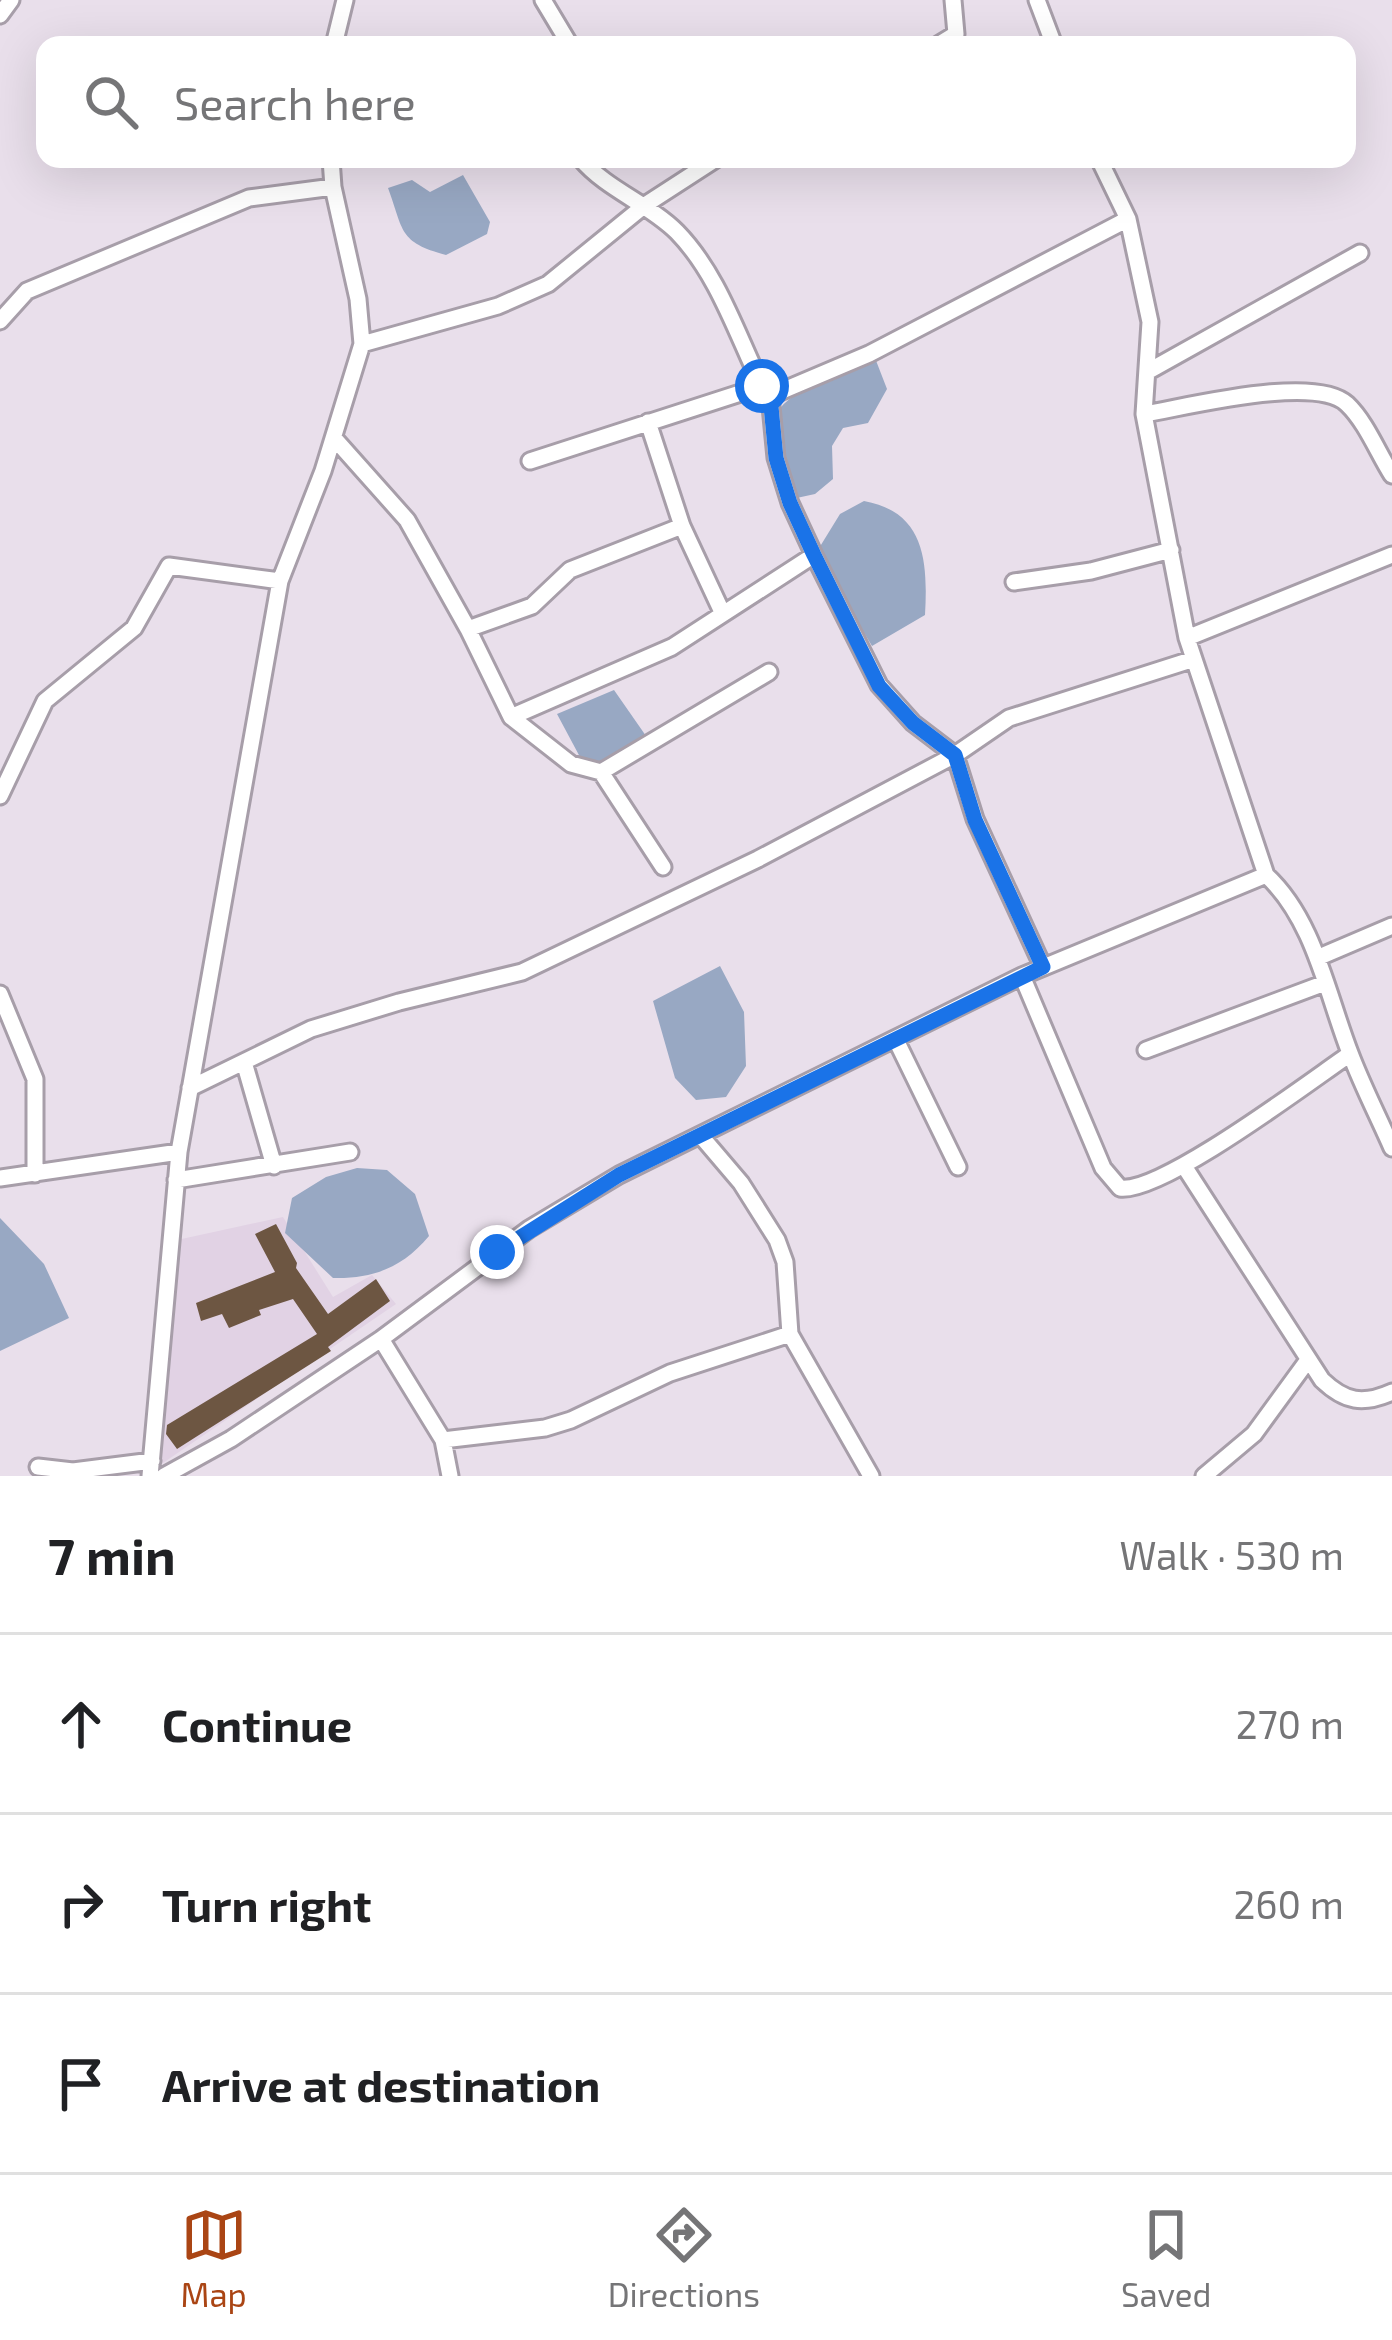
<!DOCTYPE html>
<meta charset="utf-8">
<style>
:root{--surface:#fff;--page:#f6f6f6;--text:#202124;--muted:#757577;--line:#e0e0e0;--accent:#aa4514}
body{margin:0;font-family:"Exo 2",sans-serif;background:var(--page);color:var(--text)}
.stop{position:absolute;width:36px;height:36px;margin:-27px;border:9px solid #1a73e8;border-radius:50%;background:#fff}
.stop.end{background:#1a73e8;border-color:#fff;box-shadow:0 3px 12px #0008}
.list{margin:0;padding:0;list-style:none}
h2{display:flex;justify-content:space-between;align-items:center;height:156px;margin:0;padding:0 48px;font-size:51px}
h2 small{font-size:39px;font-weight:400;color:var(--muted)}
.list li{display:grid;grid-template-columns:78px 1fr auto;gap:36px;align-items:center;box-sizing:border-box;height:180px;padding:0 48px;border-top:3px solid var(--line)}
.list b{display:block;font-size:45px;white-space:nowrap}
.list em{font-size:39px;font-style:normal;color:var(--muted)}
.icon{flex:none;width:66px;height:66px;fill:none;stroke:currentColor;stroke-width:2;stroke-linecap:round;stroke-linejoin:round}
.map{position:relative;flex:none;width:1392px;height:1476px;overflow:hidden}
.search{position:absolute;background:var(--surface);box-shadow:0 12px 48px #0002;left:36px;right:36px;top:36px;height:132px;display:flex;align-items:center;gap:30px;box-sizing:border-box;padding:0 42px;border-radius:24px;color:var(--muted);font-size:45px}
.sheet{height:696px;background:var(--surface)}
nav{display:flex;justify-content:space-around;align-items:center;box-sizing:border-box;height:168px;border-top:3px solid var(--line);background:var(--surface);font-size:33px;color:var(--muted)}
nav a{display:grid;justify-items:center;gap:6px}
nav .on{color:var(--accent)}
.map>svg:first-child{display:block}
</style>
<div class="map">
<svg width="1392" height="1476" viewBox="0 0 1392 1476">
<rect width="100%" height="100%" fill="#e9dfeb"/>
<!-- built -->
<path fill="#e1d2e4" d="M 283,1217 L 333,1297 L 372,1275 L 396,1304 L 160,1465 L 177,1240 Z"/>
<!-- water -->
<path fill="#98a8c3" d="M 463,175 L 490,222 L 487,234 L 446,255 C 398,242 404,231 388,188 L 412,180 L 430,192 Z
M 875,358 L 887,389 L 868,423 L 843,428 L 832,446 L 833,479 L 815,494 L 792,499 C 786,475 771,440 777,415 C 783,392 852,366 875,358 Z
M 864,501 C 925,512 928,561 925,615 L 872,646 L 816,553 L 840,514 Z
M 614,690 L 653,746 L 588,772 L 557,714 Z
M 720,966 L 744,1012 L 746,1066 L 726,1097 L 696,1100 L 675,1078 L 653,1001 Z
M 357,1168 L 387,1170 L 415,1194 L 429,1236 C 403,1267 374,1279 333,1278 L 285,1233 L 292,1198 L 326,1177 Z
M 0,1218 L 44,1264 L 69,1318 L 0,1351 Z"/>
<!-- building -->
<path fill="#6d5642" d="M 276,1224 L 297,1263 L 296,1268 L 328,1314 L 376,1279 L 390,1301 L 328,1347 L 331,1351 L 177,1449 L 166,1434 L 167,1425 L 317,1334 L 293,1299 L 259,1310 L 261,1315 L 229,1328 L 222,1314 L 201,1321 L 196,1303 L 275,1272 L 255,1234 Z"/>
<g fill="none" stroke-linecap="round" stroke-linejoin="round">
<!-- minor casing -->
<g stroke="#a79ea9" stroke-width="21">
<path id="minor" d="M 543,0 L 570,45
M 1037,0 L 1054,45
M 0,15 L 11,0
M 334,45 L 345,0
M 938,45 L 956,34 L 953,0
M 581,159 C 606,189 649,204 677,232 C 718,274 737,335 762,386 L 770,396 L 776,458 L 790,503 L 814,555 L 879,685 L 913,723 L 955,755 L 975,819 L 1043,967
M 1099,159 L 1128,219 L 1150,322 L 1144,414 L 1187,638 L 1266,875 C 1314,919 1327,994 1350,1053 C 1362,1085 1378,1116 1392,1148
M 0,321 L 27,291 L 249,198 L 333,187
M 362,344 L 498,306 L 548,284 L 645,205 L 716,159
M 1147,372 L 1360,253
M 770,396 L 869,354 L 1128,219
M 1144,414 C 1187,407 1315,374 1347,404 C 1366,422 1378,453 1392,475
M 648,422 L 682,526 L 723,614
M 334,438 L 407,520 L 468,629 L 511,717 L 571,764 L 601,772 L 663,867
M 530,461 L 762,386
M 1014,582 L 1091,571 L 1171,550
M 468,629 L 532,606 L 570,570 L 682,526
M 1187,638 L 1392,555
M 511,717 L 672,647 L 814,555
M 601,772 L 769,672
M 0,796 L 45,701 L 134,628 L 169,566 L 280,581
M 1317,958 L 1392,926
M 1022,976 L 1103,1168 L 1120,1188 C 1161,1194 1309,1082 1350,1054
M 0,994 L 35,1079 L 35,1174
M 896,1040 L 958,1167
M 1146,1050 L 1325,983
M 244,1062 L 274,1166
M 190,1088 L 311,1029 L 399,1002 L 522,972 L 758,859 L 955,755 L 1009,718 L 1194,659
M 701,1136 L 741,1183 L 777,1240 L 785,1262 L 790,1334 L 871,1476
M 1184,1166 L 1322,1380 C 1345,1402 1363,1405 1392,1392
M 0,1178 L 179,1152
M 176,1180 L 350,1152
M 381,1339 L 443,1440 L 450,1476
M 443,1440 L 545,1428 L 571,1420 L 670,1373 L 790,1334
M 38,1467 L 73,1471 L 152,1461
M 150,1476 L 179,1152 L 280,581 L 323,471 L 362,344 L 358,299 L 333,187 L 331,159
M 164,1476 L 231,1439 L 381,1339 L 529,1229 L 619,1175 L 1022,976 L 1266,875
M 1204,1476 L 1254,1434 L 1308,1360"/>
</g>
<!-- minor -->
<use href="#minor" stroke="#fff" stroke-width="15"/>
</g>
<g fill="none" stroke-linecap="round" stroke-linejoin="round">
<!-- route -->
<path stroke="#1a73e8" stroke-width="15" d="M 497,1252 L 619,1175 L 1043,967 L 975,820 L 955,755 L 913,723 L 879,686 L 814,555 L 790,503 L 776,458 L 770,396 L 762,386"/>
</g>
</svg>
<div class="stop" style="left:762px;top:386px"></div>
<div class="stop end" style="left:497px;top:1252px"></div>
<div class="search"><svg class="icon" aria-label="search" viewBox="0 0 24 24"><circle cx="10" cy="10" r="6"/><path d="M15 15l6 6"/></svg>Search here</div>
</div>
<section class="sheet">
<h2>7 min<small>Walk · 530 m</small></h2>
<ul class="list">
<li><svg class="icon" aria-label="ahead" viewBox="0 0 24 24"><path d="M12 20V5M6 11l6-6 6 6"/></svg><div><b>Continue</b></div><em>270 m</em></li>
<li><svg class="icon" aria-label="right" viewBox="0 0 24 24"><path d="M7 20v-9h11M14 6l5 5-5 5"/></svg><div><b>Turn right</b></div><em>260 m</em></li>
<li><svg class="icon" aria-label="arrive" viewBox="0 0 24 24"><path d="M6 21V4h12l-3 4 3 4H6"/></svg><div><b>Arrive at destination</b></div></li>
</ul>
</section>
<nav>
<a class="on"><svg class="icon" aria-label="map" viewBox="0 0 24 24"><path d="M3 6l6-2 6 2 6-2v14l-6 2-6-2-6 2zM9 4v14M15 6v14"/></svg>Map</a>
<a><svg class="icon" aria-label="directions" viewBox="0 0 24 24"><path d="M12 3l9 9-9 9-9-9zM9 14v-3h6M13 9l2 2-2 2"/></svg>Directions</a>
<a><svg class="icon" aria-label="saved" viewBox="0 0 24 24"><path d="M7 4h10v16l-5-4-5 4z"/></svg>Saved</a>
</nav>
